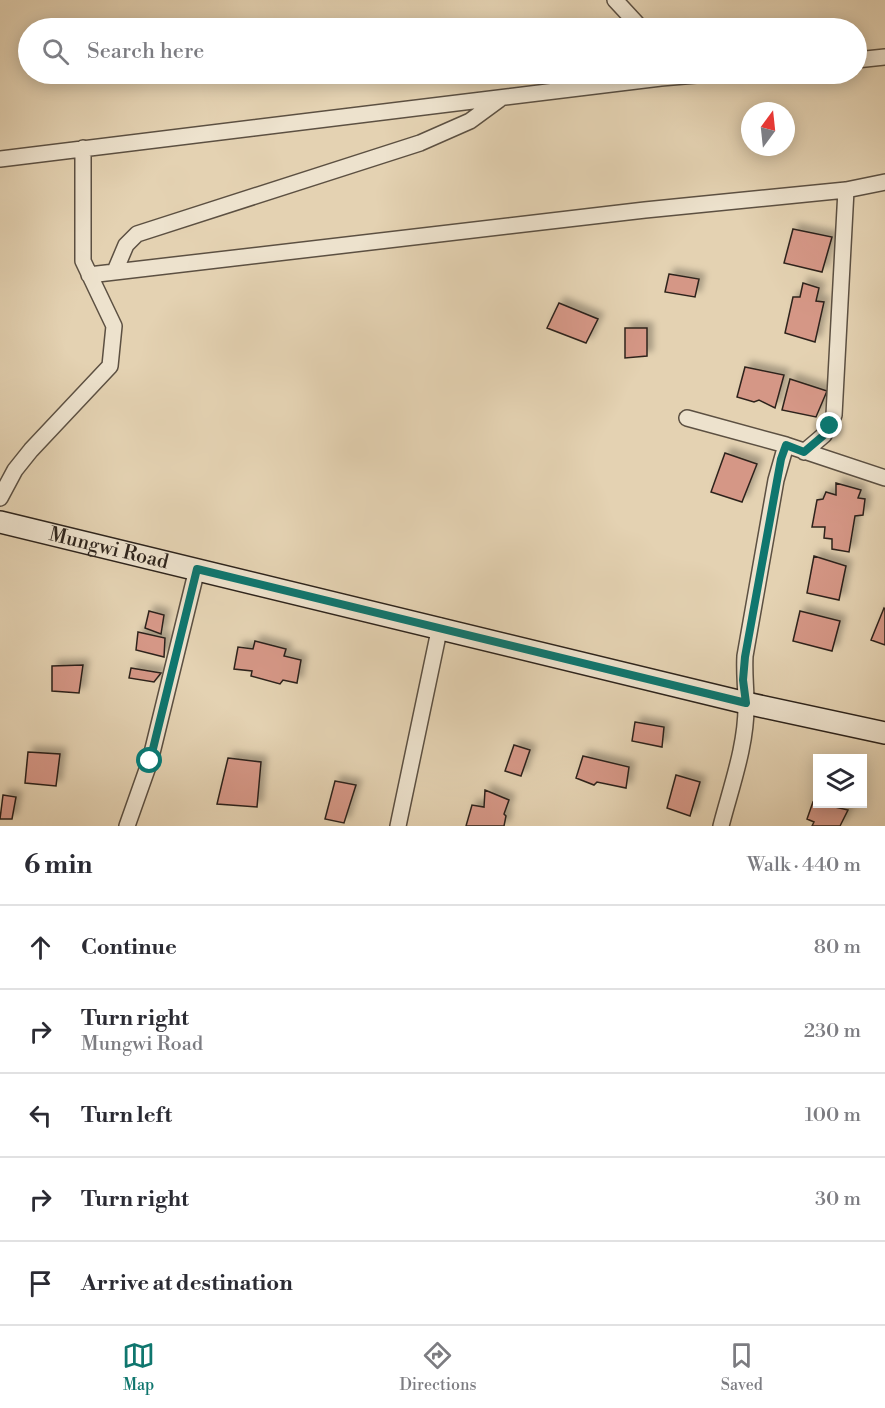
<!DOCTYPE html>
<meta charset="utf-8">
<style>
:root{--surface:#fff;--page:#f7f7f7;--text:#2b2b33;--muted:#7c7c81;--line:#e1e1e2;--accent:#0f766e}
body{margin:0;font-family:"Libre Bodoni",serif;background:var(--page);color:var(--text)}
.controls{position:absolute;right:18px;bottom:18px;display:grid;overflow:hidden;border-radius:0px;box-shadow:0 3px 15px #0003}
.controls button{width:54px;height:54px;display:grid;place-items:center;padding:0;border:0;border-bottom:2px solid var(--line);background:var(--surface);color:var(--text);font:30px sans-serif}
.compass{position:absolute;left:741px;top:102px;width:54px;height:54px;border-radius:50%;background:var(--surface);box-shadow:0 3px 15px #0003;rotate:15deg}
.stop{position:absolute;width:18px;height:18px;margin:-14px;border:4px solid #0f766e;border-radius:50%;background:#fff}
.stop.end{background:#0f766e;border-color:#fff;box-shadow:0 2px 6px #0008}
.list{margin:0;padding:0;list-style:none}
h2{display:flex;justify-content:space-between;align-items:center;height:78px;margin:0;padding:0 24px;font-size:26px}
h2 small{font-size:20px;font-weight:400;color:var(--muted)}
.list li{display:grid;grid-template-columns:39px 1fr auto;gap:18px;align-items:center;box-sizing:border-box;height:84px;padding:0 24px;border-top:2px solid var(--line)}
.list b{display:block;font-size:22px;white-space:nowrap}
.list p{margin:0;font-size:20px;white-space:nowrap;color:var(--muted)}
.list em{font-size:20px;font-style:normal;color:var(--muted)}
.icon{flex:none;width:33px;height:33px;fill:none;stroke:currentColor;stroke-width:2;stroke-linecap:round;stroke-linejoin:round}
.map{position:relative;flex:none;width:885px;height:826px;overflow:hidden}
.search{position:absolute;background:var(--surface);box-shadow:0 3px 15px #0003;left:18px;right:18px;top:18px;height:66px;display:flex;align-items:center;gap:15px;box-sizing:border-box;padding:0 21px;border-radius:33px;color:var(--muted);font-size:22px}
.sheet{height:498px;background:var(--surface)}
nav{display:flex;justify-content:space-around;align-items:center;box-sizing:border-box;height:84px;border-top:2px solid var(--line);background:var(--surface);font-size:16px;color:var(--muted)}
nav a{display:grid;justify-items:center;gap:3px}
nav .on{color:var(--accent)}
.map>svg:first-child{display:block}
</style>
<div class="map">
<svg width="885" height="826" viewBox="0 0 885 826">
<defs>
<filter id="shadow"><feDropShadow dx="5.5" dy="-5.5" stdDeviation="3" flood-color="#0004"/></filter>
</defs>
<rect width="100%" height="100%" fill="#e4d2b2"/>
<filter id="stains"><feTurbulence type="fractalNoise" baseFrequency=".00333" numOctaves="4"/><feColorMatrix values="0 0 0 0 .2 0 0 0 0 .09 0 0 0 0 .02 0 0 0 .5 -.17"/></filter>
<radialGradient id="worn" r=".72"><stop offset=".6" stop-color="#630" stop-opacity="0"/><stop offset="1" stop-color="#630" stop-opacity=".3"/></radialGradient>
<!-- building -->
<path fill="#d59786" stroke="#2e241c" stroke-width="1.5" filter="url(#shadow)" d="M 793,229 L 832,237 L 822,272 L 784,263 Z
M 669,274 L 699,279 L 695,297 L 665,292 Z
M 803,283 L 819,288 L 816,301 L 824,302 L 815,342 L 785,333 L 793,297 L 800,297 Z
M 559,303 L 598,319 L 586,343 L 547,328 Z
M 625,328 L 647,328 L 647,356 L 625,358 Z
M 745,367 L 784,375 L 775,408 L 759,400 L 754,402 L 737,397 Z
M 790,379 L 827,391 L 816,417 L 782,410 Z
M 725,453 L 757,464 L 742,502 L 711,492 Z
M 836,483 L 861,490 L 858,498 L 865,499 L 863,515 L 855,516 L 849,552 L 832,549 L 832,539 L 824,538 L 825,527 L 812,527 L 817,500 L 823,499 L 826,492 L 836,495 Z
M 814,556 L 846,566 L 839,600 L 807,593 Z
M 884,608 L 885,609 L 885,645 L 871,640 Z
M 149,611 L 164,615 L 161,634 L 145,628 Z
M 800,611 L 840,621 L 832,651 L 793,641 Z
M 138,632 L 165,638 L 164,657 L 136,650 Z
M 255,641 L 286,649 L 284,656 L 301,660 L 297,683 L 283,680 L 280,684 L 251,676 L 252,671 L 234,669 L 238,647 L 253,649 Z
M 83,665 L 79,693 L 52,691 L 52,666 Z
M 131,668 L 161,673 L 154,682 L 129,678 Z
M 635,722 L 664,727 L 662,747 L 632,741 Z
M 514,745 L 530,750 L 521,776 L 505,771 Z
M 28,752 L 60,754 L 56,786 L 25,783 Z
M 583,756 L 629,767 L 626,788 L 597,782 L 594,785 L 576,778 Z
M 228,758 L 261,762 L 257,807 L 217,804 Z
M 676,775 L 700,782 L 690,816 L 667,808 Z
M 335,781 L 356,785 L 344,823 L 325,819 Z
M 485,790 L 509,800 L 504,814 L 506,816 L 504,826 L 466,826 L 472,805 L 484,807 Z
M 3,795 L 16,797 L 12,819 L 0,819 Z
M 813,802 L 848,810 L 840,826 L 812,826 L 814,822 L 807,819 Z"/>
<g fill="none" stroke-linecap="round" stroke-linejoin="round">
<!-- street casing -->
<g stroke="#5c5042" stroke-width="18">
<path id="street" d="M 615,0 L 641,28
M 856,60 L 885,57
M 661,78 L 708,74
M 0,159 L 661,78 L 662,74
M 115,271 L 126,245 L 137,234 L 420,143 L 470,121 L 500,99
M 89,275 L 645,210 L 846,190 L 885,182
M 687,418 L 786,445 L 885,478
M 804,452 L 824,435 L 834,415 L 846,190
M 0,498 L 15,470 L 31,450 L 110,366 L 114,326 L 83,261 L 83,148
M 127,826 L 150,761 L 197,569
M 398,826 L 440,626
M 721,826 C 731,787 747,744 746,703 C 746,687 744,673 745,656 L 776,480 L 786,445"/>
</g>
<!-- secondary casing -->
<g stroke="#2e241c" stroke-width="24">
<g id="secondary">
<path id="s1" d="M 0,522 L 746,703 L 885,733"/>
</g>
</g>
<!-- street -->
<use href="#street" stroke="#ede2cd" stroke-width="15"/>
<!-- secondary -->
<use href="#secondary" stroke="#ede2cd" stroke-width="21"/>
</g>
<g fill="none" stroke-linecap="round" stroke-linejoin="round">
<!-- route -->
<path stroke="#0f766e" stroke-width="8" d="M 150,761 L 197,569 L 746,703 L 743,680 L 745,657 L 781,459 L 786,445 L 804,452 L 824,435 L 830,426"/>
</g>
<g text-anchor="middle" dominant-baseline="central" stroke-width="5" stroke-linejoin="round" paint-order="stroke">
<!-- street labels -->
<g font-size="20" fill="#2e241c" stroke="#ede2cd">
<text stroke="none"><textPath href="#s1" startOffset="112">Mungwi Road</textPath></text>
</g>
</g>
<rect width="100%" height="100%" filter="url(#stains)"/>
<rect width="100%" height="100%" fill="url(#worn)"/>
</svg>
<div class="controls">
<button><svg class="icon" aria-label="layers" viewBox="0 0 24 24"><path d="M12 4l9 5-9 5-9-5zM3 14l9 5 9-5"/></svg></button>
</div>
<svg class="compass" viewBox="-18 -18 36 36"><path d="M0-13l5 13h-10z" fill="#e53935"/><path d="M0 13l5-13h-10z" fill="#7c7c81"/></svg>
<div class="stop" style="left:150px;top:761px"></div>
<div class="stop end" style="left:830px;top:426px"></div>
<div class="search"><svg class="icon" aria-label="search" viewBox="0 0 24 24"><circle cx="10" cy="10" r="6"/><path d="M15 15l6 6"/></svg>Search here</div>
</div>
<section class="sheet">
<h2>6 min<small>Walk · 440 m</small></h2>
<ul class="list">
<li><svg class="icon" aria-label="ahead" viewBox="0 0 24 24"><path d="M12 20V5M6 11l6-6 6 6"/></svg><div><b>Continue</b></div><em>80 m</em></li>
<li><svg class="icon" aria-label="right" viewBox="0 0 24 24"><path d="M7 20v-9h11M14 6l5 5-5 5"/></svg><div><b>Turn right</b><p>Mungwi Road</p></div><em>230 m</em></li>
<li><svg class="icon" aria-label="left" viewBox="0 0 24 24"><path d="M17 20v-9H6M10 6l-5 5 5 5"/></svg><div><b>Turn left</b></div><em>100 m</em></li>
<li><svg class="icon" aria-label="right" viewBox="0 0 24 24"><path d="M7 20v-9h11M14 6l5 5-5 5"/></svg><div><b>Turn right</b></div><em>30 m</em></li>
<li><svg class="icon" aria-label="arrive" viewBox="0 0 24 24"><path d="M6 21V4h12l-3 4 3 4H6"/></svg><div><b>Arrive at destination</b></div></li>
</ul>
</section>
<nav>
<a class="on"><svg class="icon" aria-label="map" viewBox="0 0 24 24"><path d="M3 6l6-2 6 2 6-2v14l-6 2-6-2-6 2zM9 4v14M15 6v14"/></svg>Map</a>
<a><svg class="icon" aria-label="directions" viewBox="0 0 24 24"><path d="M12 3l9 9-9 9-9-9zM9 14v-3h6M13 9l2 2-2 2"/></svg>Directions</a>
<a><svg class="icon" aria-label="saved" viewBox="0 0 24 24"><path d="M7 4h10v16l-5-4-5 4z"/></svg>Saved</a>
</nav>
